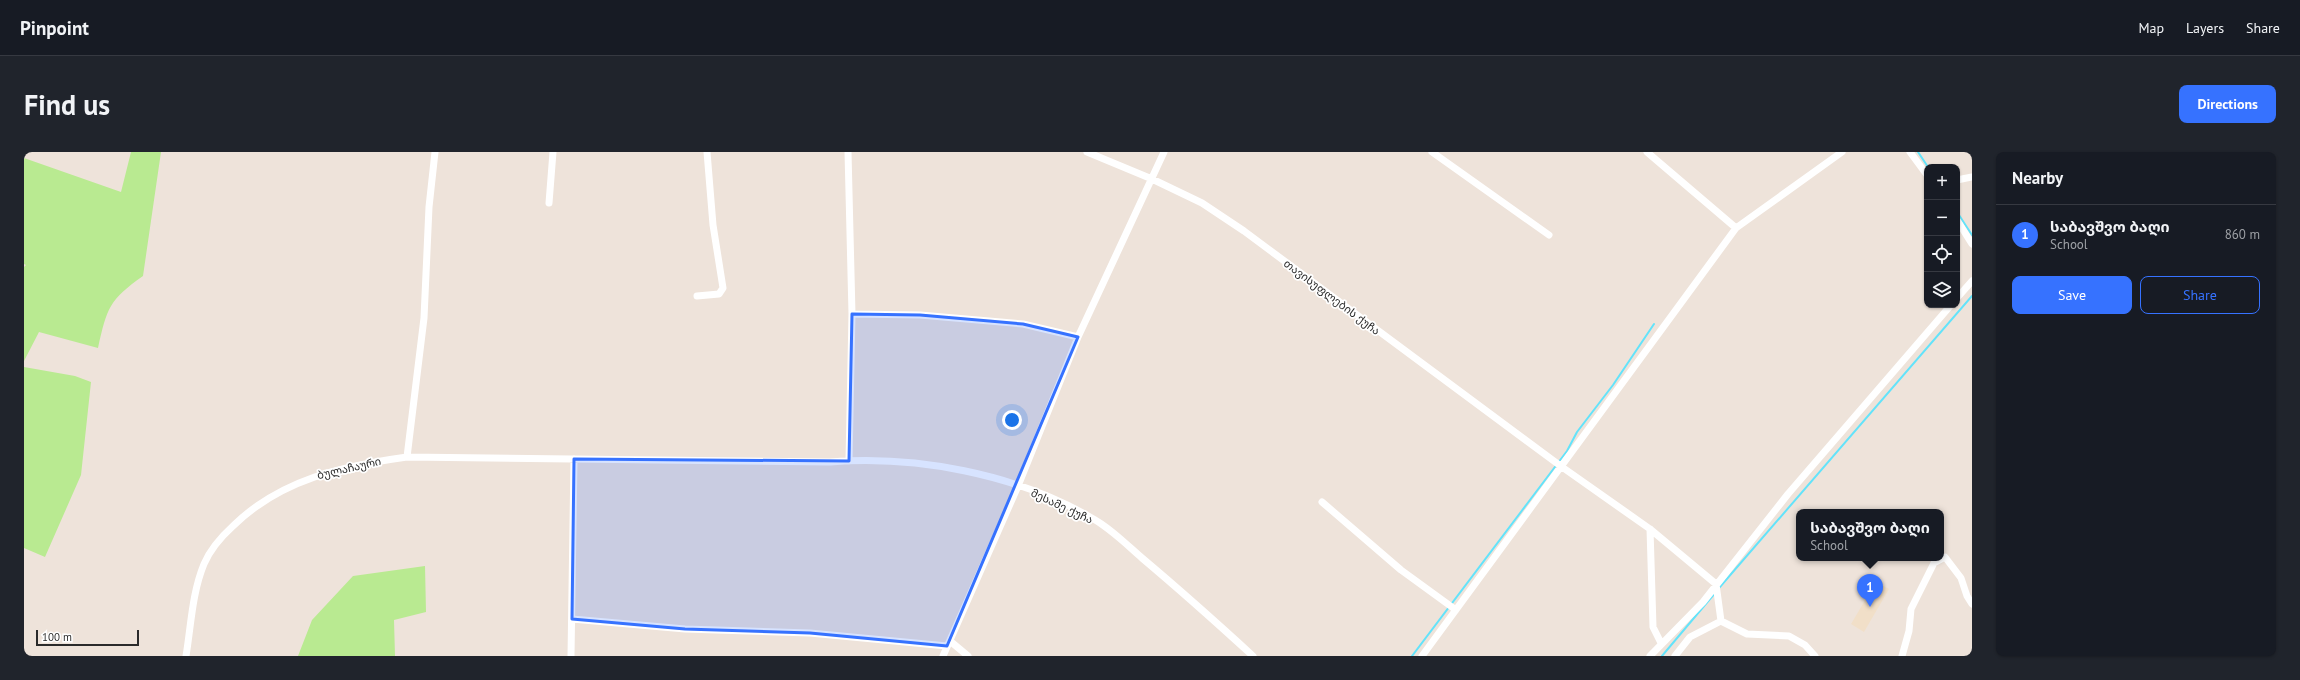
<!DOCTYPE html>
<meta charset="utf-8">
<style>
:root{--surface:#171b24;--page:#20242c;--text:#f1f3f6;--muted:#9ea1a6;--line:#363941;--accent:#3672ff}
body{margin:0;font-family:"PT Sans","Noto Sans Georgian",sans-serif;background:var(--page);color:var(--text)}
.controls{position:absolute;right:12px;top:12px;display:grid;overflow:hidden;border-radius:8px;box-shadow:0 1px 3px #0004}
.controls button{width:36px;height:36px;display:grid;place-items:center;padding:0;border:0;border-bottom:1px solid var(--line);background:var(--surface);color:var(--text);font:20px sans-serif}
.scale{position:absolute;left:12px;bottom:10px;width:103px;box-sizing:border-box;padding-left:4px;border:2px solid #2a2a2a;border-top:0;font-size:11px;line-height:14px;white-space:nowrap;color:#2a2a2a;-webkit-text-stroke:3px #fff;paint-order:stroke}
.you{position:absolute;left:988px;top:268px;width:14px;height:14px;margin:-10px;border:3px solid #fff;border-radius:50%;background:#1a73e8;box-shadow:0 0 0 6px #1a73e833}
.badge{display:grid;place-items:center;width:26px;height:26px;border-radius:50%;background:var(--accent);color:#fff;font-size:13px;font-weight:700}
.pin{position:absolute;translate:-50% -33px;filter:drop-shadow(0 1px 2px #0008)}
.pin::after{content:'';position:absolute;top:21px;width:14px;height:12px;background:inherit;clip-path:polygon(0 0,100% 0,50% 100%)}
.popup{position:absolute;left:1772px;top:357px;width:148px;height:52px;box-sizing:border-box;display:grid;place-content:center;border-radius:8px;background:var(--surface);filter:drop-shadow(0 1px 3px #0005);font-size:13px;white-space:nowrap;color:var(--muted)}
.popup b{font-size:15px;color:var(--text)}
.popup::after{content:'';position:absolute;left:50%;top:100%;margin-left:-8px;border:8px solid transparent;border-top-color:var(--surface)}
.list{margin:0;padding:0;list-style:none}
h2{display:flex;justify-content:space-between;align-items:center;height:52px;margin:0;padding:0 16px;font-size:17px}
h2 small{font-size:13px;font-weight:400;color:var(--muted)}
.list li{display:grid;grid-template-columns:26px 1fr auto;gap:12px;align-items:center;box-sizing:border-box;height:60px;padding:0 16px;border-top:1px solid var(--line)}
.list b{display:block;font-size:15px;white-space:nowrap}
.list p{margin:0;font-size:13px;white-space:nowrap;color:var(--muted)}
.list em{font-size:13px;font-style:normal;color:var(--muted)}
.actions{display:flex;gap:8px;padding:12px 16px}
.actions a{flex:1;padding:9px 0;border:1px solid var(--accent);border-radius:8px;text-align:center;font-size:14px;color:var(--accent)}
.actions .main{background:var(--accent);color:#fff}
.icon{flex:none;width:22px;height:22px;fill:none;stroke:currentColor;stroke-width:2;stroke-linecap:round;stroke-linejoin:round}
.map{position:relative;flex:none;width:1948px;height:504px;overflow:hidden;border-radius:8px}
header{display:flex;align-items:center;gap:24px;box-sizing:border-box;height:56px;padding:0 20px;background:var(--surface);border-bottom:1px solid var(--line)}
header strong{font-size:19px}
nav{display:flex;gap:22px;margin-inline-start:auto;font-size:14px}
.intro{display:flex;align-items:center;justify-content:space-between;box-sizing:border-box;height:96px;padding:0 24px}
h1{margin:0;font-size:28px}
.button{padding:10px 18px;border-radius:8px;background:var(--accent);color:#fff;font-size:14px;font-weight:700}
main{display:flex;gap:24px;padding:0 24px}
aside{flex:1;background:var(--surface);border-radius:8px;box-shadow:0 1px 3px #0004}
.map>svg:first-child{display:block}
</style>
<header>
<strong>Pinpoint</strong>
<nav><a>Map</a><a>Layers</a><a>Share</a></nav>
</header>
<div class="intro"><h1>Find us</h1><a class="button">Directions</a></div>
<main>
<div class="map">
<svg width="1948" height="504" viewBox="0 0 1948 504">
<rect width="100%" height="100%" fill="#eee3da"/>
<!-- education -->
<path fill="#f1dfc8" d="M 1852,430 L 1865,437 L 1840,480 L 1827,472 Z"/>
<!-- green -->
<path fill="#b9ea91" d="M 107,0 L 137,0 L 119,124 C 85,148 83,156 74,196 L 15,180 L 0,209 L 0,115 L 2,113 L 0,112 L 0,6 L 97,40 Z
M 0,215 L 51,224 L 67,230 L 57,323 L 21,405 L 0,396 Z
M 401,414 L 402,460 L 370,468 L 371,504 L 274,504 L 288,468 L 329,424 Z"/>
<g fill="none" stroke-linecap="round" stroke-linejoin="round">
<!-- stream -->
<path stroke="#63e3fa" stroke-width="2" d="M 1894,0 L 1904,15
M 1933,60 L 1948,83
M 1695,436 L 1948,144
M 1388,504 L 1543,299 L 1553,280 L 1589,233 L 1630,172
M 1638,504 L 1691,441"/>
<!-- minor -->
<path stroke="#fff" stroke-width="7" d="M 824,0 L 828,162 L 825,309
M 1063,0 L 1128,27 L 1178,51 L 1220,79 L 1538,315 L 1626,377 L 1692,432 L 1697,469 L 1723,482 L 1765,484 L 1781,493 L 1791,504
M 1408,0 L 1525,83
M 1623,0 L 1712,76
M 1886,0 L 1903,23
M 1933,28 L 1948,25
M 525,51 L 529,0
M 1933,68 L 1948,92
M 673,144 L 695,142 L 699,136 L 689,73 L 683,0
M 1933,146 L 1948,129
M 828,162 L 896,163 L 999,172 L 1054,185
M 383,305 L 400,166 L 405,55 L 411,0
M 1298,350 L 1377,418 L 1432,458
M 1626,377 L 1629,475 L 1637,491
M 548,467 L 661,477 L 786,481 L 923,494
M 926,489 L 944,504
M 162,504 C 167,474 168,441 180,412 C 186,398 198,384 209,374 C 257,327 319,314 383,305 L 806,310 C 892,303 991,322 1066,365 C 1085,375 1102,392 1118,406 C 1156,438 1193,471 1229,504
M 547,504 L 550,307
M 919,504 L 994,334 L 1054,185 L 1140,0
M 1398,504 L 1712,76 L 1818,0
M 1626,504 L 1679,450 L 1764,342 L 1927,153
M 1651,504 L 1666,485 L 1697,469
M 1878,504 L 1885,479 L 1887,457 L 1910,411 L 1921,405 L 1937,426 L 1943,444 L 1948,452"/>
</g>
<!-- marked area -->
<path fill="#3672ff" fill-opacity="0.2" stroke="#3672ff" stroke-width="3" stroke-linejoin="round" d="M 828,162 L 896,163 L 999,172 L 1054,185 L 923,494 L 786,481 L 661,477 L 548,467 L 550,307 L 825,309 Z"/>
<g text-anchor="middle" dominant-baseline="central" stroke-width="3.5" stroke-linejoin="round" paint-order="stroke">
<!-- street labels -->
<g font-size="11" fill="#2a2a2a" stroke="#fff">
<text transform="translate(1308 145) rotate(37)">თავისუფლების ქუჩა</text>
<text transform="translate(325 316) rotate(-13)">ბულაჩაური</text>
<text transform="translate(1038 354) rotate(25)">მესამე ქუჩა</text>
</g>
</g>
</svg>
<div class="controls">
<button>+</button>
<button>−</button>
<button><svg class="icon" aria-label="locate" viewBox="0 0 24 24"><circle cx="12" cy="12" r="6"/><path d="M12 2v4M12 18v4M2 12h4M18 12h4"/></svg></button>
<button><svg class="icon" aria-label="layers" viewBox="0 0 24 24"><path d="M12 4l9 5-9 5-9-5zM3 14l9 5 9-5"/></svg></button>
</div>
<div class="scale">100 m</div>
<div class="you"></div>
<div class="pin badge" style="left:1846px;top:455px">1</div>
<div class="popup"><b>საბავშვო ბაღი</b>School</div>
</div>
<aside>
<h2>Nearby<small></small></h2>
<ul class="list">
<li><span class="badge">1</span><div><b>საბავშვო ბაღი</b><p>School</p></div><em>860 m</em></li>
</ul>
<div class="actions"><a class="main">Save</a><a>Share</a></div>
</aside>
</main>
